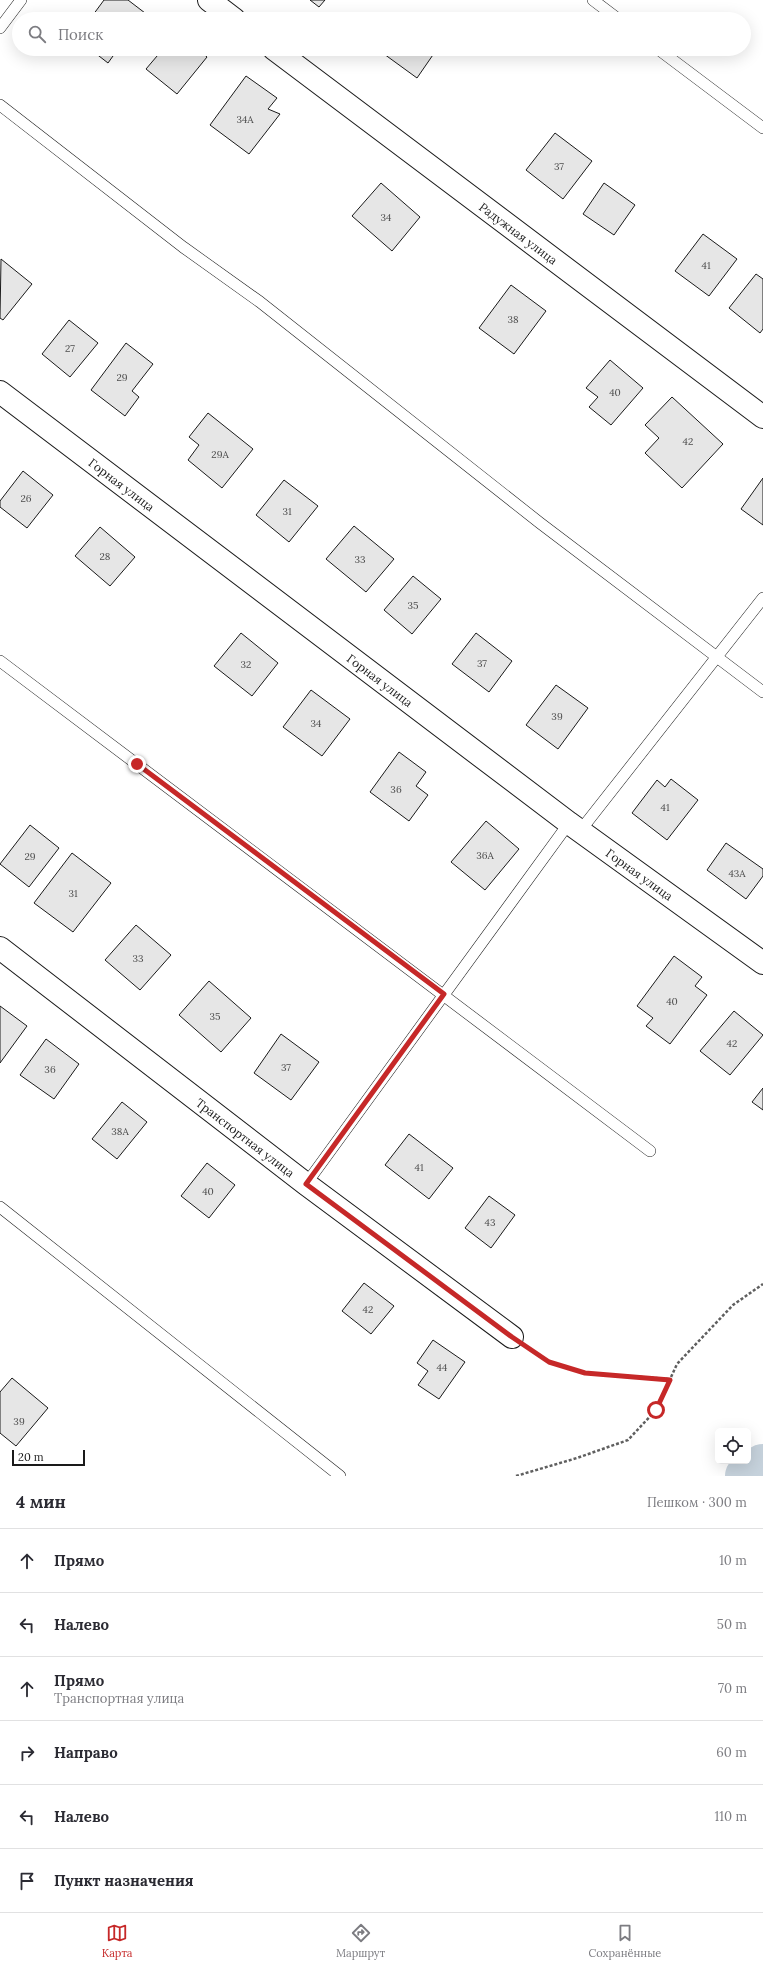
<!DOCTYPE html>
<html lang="ru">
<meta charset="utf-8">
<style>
:root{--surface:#fff;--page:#f7f7f7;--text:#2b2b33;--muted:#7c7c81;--line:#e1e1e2;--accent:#c62828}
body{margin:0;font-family:Lora,serif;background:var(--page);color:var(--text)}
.controls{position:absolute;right:12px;bottom:12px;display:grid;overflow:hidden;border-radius:6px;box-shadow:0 4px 16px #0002}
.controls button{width:36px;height:36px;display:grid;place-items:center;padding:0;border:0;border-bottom:1px solid var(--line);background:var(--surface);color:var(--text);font:20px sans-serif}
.scale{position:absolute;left:12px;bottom:10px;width:73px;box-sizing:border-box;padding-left:4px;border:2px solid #1a1a1a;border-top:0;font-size:11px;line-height:14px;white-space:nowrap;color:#1a1a1a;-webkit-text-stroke:3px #fff;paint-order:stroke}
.stop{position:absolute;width:12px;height:12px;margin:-9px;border:3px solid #c62828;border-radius:50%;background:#fff}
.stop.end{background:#c62828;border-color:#fff;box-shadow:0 1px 4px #0008}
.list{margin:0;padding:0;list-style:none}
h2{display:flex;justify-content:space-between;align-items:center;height:52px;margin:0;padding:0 16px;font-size:17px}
h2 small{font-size:13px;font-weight:400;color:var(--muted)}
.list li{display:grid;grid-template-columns:26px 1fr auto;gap:12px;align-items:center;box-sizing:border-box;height:64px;padding:0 16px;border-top:1px solid var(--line)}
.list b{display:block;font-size:15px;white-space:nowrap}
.list p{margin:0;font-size:13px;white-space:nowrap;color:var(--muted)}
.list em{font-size:13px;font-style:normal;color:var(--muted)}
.icon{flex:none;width:22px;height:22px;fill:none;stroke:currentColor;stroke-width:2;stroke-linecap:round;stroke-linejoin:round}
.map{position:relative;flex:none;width:763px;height:1476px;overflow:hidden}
.search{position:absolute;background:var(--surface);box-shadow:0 4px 16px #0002;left:12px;right:12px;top:12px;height:44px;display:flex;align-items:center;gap:10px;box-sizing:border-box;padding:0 14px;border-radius:22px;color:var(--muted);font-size:15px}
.sheet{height:436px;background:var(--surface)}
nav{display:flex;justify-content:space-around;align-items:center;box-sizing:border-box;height:56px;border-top:1px solid var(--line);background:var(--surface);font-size:11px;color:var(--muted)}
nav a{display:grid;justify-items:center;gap:2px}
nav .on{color:var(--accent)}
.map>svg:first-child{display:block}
</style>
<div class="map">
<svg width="763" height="1476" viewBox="0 0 763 1476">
<rect width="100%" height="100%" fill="#fff"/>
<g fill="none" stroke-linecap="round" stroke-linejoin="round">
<!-- river -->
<path stroke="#c6d2dc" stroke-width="44" d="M 747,1476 L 763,1466"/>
</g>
<!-- building -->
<path fill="#e6e6e6" stroke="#1a1a1a" d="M 104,0 L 128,0 L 145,13 L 141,19 L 90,19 Z
M 310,0 L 325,0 L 319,7 Z
M 90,49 L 118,49 L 108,63 Z
M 163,49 L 198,49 L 207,57 L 177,94 L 146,69 Z
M 388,49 L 437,49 L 417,78 L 384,54 Z
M 246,76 L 277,98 L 268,109 L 280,114 L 249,154 L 210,125 Z
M 555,133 L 592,161 L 563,199 L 526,170 Z
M 381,183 L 420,217 L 392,251 L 352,216 Z
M 604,183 L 635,205 L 614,235 L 583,214 Z
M 703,234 L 737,259 L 709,296 L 675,271 Z
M 1,259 L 32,284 L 3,320 L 0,318 Z
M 756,274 L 763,279 L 763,329 L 760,333 L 729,308 Z
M 511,285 L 546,311 L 514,354 L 479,328 Z
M 69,320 L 98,343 L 70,377 L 42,354 Z
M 126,343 L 153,364 L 132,391 L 139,397 L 125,416 L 91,390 Z
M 610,360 L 643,388 L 611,425 L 589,407 L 598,397 L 586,388 Z
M 672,397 L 723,444 L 682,488 L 645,453 L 659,438 L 645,425 Z
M 208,413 L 253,449 L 222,488 L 188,460 L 199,445 L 189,437 Z
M 23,471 L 53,495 L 27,528 L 0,507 L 0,501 Z
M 763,478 L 763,525 L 741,509 Z
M 284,480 L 318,506 L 289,542 L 256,515 Z
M 354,526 L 394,559 L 366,592 L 326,559 Z
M 100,527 L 135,557 L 110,586 L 75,556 Z
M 413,576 L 441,599 L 412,634 L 384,610 Z
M 241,633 L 278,663 L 252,696 L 214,666 Z
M 476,633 L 512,661 L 489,692 L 452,664 Z
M 556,685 L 588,708 L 558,749 L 526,725 Z
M 311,690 L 350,719 L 322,756 L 283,727 Z
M 399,752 L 426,772 L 416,786 L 428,795 L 409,821 L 370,792 Z
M 671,779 L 698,800 L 667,840 L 632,813 L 657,780 L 665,787 Z
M 486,821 L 519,849 L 485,890 L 451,862 Z
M 30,825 L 59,848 L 29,887 L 0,864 Z
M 726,843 L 763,869 L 763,876 L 746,899 L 707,870 Z
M 72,853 L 111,883 L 73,932 L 34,903 Z
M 136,925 L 171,955 L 140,990 L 105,960 Z
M 674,956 L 702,977 L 695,986 L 707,995 L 670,1044 L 646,1026 L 653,1018 L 637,1006 Z
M 209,981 L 251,1018 L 221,1052 L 179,1015 Z
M 0,1006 L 27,1026 L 0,1063 Z
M 734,1011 L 763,1035 L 730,1075 L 700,1051 Z
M 281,1034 L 319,1062 L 291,1100 L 254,1073 Z
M 46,1039 L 79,1064 L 54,1099 L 20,1075 Z
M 763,1088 L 763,1110 L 752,1102 Z
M 122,1102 L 147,1122 L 117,1159 L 92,1139 Z
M 409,1134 L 453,1168 L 429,1199 L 385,1165 Z
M 207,1163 L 235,1185 L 209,1218 L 181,1196 Z
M 489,1196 L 515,1215 L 491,1248 L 465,1228 Z
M 364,1283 L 394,1306 L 371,1334 L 342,1311 Z
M 433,1340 L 465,1362 L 439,1399 L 418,1385 L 428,1371 L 417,1363 Z
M 12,1378 L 48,1408 L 16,1446 L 0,1433 L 0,1392 Z"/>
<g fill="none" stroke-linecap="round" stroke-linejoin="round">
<!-- service casing -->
<g stroke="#1a1a1a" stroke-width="12">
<path id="service" d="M 593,0 L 618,19
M 0,28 L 21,0
M 658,49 L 763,128
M 0,105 L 183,247 L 260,302 L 540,523 L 763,692
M 0,661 L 650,1151
M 580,831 L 763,598
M 306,1184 L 569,823
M 0,1207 L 340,1476"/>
</g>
<!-- minor casing -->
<g stroke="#1a1a1a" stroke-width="24">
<g id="minor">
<path d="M 209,0 L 234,19"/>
<path id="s1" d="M 274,49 L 763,417"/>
<path id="s2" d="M 0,392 L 569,823 L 763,963"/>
<path id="s3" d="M 0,948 L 306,1184 L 512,1337"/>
</g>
</g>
<!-- path -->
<path stroke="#5f5f5f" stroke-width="2.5" stroke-dasharray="3 2" stroke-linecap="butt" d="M 531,1350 L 549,1362 L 585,1373 L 670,1379
M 516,1476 L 577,1458 L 628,1440 L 656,1410 L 677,1364 L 733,1305 L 763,1284"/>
<!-- service -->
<use href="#service" stroke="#fff" stroke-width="11"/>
<!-- minor -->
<use href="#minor" stroke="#fff" stroke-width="22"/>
</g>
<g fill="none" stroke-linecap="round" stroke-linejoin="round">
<!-- route -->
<path stroke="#c62828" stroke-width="5" d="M 137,764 L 444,994 L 306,1184 L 512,1337 L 549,1362 L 585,1373 L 670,1380 L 656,1410"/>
</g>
<g text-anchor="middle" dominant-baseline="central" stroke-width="3" stroke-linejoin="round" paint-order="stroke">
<!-- number labels -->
<g font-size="10" fill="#4d4d4d">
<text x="245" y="119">34А</text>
<text x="559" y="166">37</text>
<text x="386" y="217">34</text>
<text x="706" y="265">41</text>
<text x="513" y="319">38</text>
<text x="70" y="348">27</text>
<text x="122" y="377">29</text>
<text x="615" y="392">40</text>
<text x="688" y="441">42</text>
<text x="220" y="454">29А</text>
<text x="26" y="498">26</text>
<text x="287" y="511">31</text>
<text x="105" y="556">28</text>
<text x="360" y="559">33</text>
<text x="413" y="605">35</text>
<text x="482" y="663">37</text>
<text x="246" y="664">32</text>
<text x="557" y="716">39</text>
<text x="316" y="723">34</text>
<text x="396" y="789">36</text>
<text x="665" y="807">41</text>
<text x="485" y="855">36А</text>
<text x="30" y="856">29</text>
<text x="737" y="873">43А</text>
<text x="73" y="893">31</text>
<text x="138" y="958">33</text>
<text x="672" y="1001">40</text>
<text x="215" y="1016">35</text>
<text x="732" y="1043">42</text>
<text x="286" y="1067">37</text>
<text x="50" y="1069">36</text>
<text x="120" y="1131">38А</text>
<text x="419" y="1167">41</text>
<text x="208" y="1191">40</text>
<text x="490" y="1222">43</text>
<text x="368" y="1309">42</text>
<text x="442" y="1367">44</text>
<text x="19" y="1421">39</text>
</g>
<!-- street labels -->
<g font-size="12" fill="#1a1a1a" stroke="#fff">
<text stroke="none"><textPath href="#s1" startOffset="306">Радужная улица</textPath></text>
<text stroke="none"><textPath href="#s2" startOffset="153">Горная улица</textPath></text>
<text stroke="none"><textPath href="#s2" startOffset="477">Горная улица</textPath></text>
<text stroke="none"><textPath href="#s2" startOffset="801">Горная улица</textPath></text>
<text stroke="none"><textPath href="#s3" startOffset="310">Транспортная улица</textPath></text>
</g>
</g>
</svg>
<div class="controls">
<button><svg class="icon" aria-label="locate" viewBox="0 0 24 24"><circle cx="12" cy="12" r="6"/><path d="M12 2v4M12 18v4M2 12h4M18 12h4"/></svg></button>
</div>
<div class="scale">20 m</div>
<div class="stop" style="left:656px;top:1410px"></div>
<div class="stop end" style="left:137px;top:764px"></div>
<div class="search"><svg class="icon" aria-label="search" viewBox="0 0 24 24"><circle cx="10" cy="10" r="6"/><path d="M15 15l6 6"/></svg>Поиск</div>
</div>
<section class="sheet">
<h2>4 мин<small>Пешком · 300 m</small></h2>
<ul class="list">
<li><svg class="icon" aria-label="ahead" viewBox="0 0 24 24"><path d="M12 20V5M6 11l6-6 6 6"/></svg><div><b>Прямо</b></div><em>10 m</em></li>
<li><svg class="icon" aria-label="left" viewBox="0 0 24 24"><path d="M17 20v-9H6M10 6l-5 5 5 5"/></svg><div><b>Налево</b></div><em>50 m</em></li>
<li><svg class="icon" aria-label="ahead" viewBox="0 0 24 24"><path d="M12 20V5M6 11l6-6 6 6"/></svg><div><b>Прямо</b><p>Транспортная улица</p></div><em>70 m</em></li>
<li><svg class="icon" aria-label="right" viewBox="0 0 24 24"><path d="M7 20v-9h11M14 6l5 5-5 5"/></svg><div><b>Направо</b></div><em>60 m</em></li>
<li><svg class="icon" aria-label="left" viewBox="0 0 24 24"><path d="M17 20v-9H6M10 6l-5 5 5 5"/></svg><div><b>Налево</b></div><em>110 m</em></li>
<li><svg class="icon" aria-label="arrive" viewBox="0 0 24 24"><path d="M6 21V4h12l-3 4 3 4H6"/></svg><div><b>Пункт назначения</b></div></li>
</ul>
</section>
<nav>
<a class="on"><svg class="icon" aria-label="map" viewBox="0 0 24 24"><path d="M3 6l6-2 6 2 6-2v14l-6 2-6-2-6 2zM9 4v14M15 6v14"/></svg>Карта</a>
<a><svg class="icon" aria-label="directions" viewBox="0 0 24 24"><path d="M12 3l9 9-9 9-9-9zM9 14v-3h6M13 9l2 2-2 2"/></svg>Маршрут</a>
<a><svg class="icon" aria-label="saved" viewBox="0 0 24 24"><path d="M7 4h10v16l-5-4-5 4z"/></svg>Сохранённые</a>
</nav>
